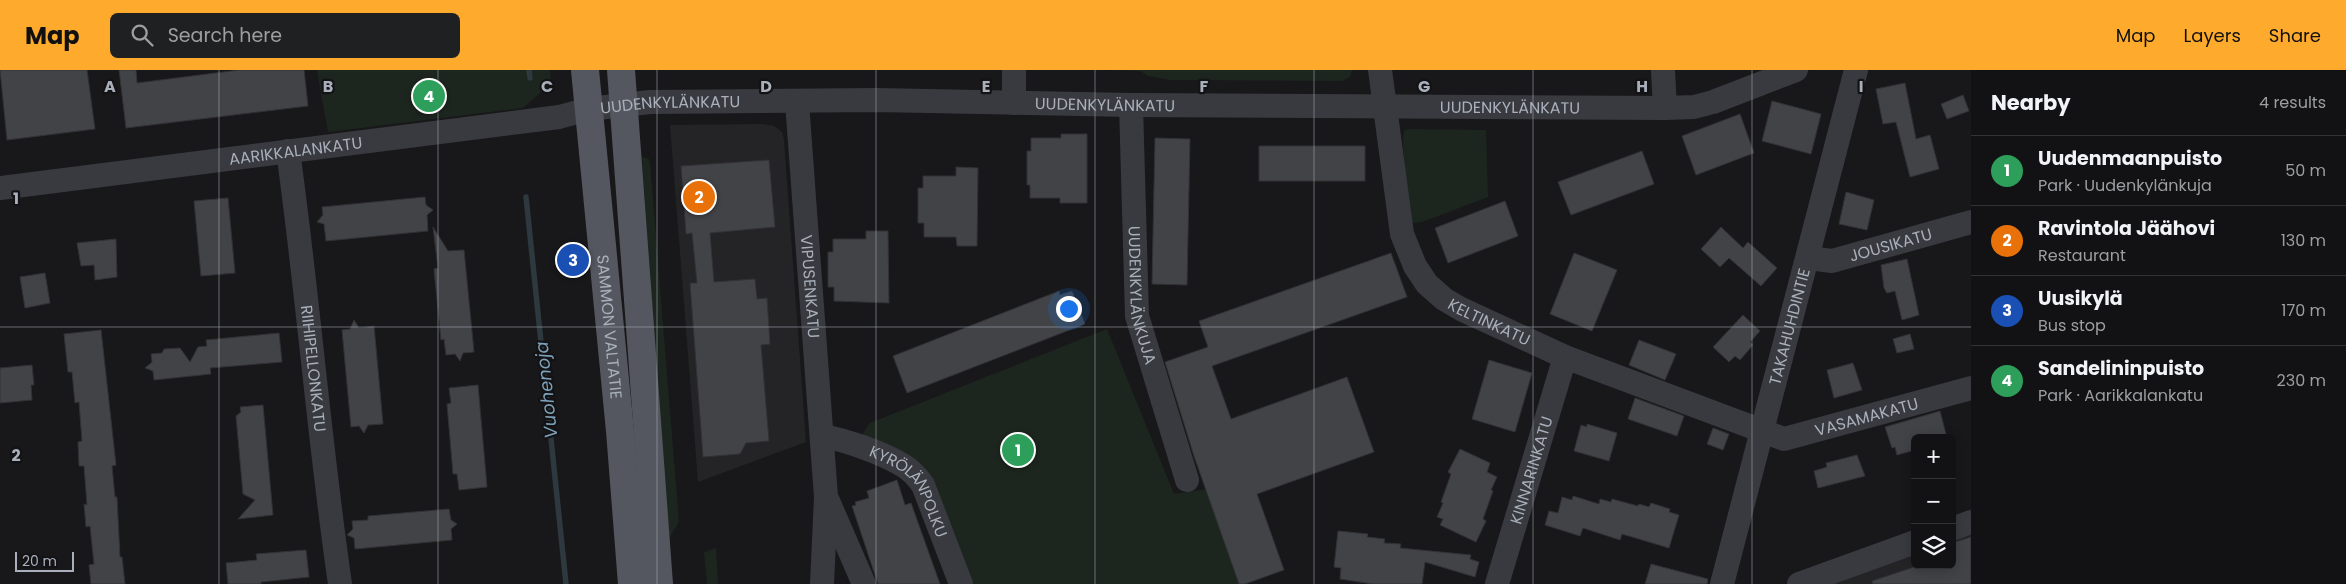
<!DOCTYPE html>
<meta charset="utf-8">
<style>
:root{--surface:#121214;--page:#1f2022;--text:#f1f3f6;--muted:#9c9ea0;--line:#313234;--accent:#feaa2c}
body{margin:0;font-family:Poppins,sans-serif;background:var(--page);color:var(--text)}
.controls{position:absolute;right:15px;bottom:15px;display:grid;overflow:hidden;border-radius:8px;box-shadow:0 2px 12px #0003}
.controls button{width:45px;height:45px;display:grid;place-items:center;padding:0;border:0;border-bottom:1px solid var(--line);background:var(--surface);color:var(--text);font:25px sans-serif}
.scale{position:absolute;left:15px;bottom:12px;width:59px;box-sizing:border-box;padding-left:5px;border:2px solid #a9b0bb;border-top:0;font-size:14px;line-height:18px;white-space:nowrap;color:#a9b0bb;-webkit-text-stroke:4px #131315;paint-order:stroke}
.you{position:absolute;left:1068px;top:238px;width:18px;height:18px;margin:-12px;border:4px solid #fff;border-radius:50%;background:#1a73e8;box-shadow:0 0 0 8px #1a73e833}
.badge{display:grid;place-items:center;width:32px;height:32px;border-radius:50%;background:var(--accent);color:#fff;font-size:16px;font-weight:700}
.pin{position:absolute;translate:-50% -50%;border:2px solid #fff;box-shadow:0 1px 5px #0006}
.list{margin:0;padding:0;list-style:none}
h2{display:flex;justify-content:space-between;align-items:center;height:65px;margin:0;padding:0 20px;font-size:21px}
h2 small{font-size:16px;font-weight:400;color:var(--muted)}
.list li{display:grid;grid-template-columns:32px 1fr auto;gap:15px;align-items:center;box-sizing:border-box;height:70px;padding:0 20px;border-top:1px solid var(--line)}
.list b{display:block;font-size:19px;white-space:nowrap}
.list p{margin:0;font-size:16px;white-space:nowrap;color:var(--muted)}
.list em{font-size:16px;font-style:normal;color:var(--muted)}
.icon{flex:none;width:28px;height:28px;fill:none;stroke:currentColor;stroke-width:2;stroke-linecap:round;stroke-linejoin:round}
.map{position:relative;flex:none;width:1971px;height:514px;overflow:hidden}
header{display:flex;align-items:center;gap:30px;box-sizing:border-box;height:70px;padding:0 25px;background:var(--accent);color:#111}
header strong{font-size:24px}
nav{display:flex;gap:28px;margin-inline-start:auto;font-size:18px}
.search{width:350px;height:45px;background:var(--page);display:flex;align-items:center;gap:12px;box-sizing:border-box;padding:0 18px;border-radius:8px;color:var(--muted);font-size:19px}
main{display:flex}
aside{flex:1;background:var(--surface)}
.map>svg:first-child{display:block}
</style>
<header>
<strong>Map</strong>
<div class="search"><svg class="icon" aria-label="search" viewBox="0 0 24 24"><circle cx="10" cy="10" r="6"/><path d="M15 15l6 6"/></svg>Search here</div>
<nav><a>Map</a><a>Layers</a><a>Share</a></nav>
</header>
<main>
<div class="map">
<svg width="1971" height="514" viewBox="0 0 1971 514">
<rect width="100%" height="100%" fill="#18181a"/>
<!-- built -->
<path fill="#242427" d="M 763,54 L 774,56 L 782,62 L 784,70 L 806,372 L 698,412 L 670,55 Z
M 1971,460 L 1971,514 L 1831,514 L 1915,482 L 1915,495 L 1952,495 L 1952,467 Z"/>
<!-- green -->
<path fill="#1d261e" d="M 317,0 L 550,0 L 551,13 L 523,38 L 328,62 Z
M 1110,0 L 1352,0 L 1350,7 L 1342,11 L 1171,10 L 1148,6 L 1140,1 Z
M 1409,59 L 1486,60 L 1488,127 L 1422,152 L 1412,153 L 1407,142 L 1403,70 L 1404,61 Z
M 642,87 L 649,89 L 650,94 L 679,452 L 668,470 Z
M 1107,259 L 1174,424 L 1206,419 L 1241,514 L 967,514 L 937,429 L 858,371 L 870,353 Z
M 716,478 L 718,514 L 707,514 L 704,482 Z"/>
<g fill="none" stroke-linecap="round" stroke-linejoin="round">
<!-- stream -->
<path stroke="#2d383f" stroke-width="5.5" d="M 529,0 L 530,8
M 526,127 L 566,514"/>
</g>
<!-- building -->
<path fill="#424347" stroke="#323236" d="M 0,0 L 87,0 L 95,59 L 7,70 Z
M 119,0 L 136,0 L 137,13 L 239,0 L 304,0 L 308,36 L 126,58 Z
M 1905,13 L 1916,69 L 1930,65 L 1939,99 L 1910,107 L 1896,52 L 1883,54 L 1876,19 Z
M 1963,25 L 1969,41 L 1947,49 L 1941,34 Z
M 1772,31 L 1821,44 L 1811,84 L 1762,71 Z
M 1740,44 L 1754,83 L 1696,105 L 1682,66 Z
M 1061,64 L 1087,64 L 1087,133 L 1060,133 L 1060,128 L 1030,128 L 1030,115 L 1027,115 L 1027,81 L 1031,81 L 1031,68 L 1061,68 Z
M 1155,68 L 1190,69 L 1187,215 L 1152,214 Z
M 1259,76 L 1365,76 L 1365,111 L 1259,111 Z
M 1642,81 L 1654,114 L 1571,145 L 1558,112 Z
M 769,90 L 775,157 L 710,163 L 714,212 L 755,209 L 757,229 L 767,228 L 770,274 L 761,275 L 769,371 L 746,373 L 740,384 L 703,387 L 690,213 L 697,213 L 692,163 L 686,164 L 681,96 Z
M 956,97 L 978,98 L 977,176 L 957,176 L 956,167 L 924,167 L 924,153 L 918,153 L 918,118 L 923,118 L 923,106 L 956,106 Z
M 1846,122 L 1874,130 L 1867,160 L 1839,154 Z
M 425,127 L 426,135 L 433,140 L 427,145 L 428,161 L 326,171 L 324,154 L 317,152 L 323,145 L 322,137 Z
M 228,128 L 235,203 L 201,206 L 194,131 Z
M 1505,131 L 1518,166 L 1448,193 L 1435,158 Z
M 433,157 L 448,181 L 464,180 L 474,282 L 463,283 L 460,291 L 455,284 L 446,285 L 444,269 L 441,270 L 434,199 L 438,198 Z
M 1721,157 L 1743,178 L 1748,172 L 1777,198 L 1761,216 L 1729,188 L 1720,197 L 1701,179 Z
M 866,161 L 888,161 L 889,233 L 834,231 L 834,217 L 828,217 L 828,182 L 833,182 L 833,169 L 866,169 Z
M 116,169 L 117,207 L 95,210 L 94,195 L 81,196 L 77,173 Z
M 1391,183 L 1407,227 L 1212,296 L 1231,349 L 1347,307 L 1374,382 L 1257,424 L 1284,500 L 1245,514 L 1239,514 L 1194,386 L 1165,292 L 1208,277 L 1199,251 Z
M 1574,183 L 1617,200 L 1592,261 L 1550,244 Z
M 1907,189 L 1919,245 L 1902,250 L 1895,221 L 1887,223 L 1884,218 L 1881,195 Z
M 45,203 L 50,233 L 25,238 L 20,207 Z
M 1059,221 L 1060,225 L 1072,221 L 1085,254 L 907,323 L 893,286 Z
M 1743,245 L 1760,261 L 1750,272 L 1753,275 L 1740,290 L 1735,286 L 1729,292 L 1713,277 Z
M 354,250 L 359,258 L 374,256 L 383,354 L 368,355 L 364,363 L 359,356 L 351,357 L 344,282 L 342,260 L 350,259 Z
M 101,260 L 116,395 L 112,396 L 115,427 L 117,427 L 120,487 L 122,487 L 125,514 L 91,514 L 89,495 L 94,494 L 90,456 L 86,457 L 84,434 L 87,435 L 84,396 L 79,396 L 78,372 L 82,371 L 79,332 L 75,333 L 72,302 L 68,302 L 64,264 Z
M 279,263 L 282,292 L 210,298 L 211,304 L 154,310 L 153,301 L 145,298 L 152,292 L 151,284 L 162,283 L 164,279 L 180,278 L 190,292 L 198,277 L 207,276 L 206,270 Z
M 1910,264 L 1914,279 L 1897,283 L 1893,269 Z
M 1639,270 L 1676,284 L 1665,310 L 1629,295 Z
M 1489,290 L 1532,303 L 1515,362 L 1472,349 Z
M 1853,293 L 1862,320 L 1834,328 L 1827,300 Z
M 32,295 L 34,315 L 31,315 L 32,330 L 0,333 L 0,298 Z
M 478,315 L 487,417 L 459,420 L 457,404 L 453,404 L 447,334 L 451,333 L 449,318 Z
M 1635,328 L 1684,346 L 1677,366 L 1628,349 Z
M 263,335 L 273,445 L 238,449 L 255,430 L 243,424 L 236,346 L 241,342 L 240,337 Z
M 1940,341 L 1947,368 L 1915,368 L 1915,380 L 1897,385 L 1895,377 L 1892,378 L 1885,357 Z
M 1587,354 L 1617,363 L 1609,391 L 1574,381 L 1581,355 L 1587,357 Z
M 1713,358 L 1729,364 L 1723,380 L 1707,374 Z
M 1460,379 L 1490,393 L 1487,402 L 1497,407 L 1491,420 L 1493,421 L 1483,449 L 1486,451 L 1476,472 L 1440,455 L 1443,449 L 1437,447 L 1443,433 L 1441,432 L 1451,404 L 1448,402 Z
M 1857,385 L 1865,406 L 1818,418 L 1814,401 L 1827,397 L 1826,393 Z
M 897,410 L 905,435 L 911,433 L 940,514 L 878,514 L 852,436 L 856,435 L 855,432 L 869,428 L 867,421 Z
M 1573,426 L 1599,434 L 1600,429 L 1611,432 L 1612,429 L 1638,436 L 1639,434 L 1649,437 L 1651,433 L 1670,439 L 1669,442 L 1679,445 L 1669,478 L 1622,464 L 1620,470 L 1583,458 L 1580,466 L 1545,455 L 1549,441 L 1558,443 L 1562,427 L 1572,430 Z
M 449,439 L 451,450 L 457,454 L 451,459 L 452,470 L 355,479 L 354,468 L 347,465 L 353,459 L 352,451 L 368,450 L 368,446 Z
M 1338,461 L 1368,464 L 1367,467 L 1385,469 L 1384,473 L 1401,474 L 1400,478 L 1471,485 L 1470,489 L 1479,492 L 1475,507 L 1425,492 L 1422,514 L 1373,514 L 1340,509 L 1341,498 L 1334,497 Z
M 1971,467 L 1971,514 L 1873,514 L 1872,511 L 1920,495 L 1952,495 L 1952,473 Z
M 306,480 L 309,507 L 261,512 L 261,514 L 228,514 L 226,493 L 257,490 L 256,484 Z
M 1651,494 L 1708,509 L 1707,514 L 1645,514 Z"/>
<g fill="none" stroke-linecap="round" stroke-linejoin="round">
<!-- minor -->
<g stroke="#383a3f" stroke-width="24">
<path d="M 1014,0 L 1014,33"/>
<path id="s1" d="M 1380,0 L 1402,164 L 1415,196 L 1427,214 L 1444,229 L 1461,239 L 1565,287 L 1784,369 L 1971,318"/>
<path d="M 1663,0 L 1665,38"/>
<path id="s2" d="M 797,32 L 826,427 L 822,514"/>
<path id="s3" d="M 1131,35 L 1137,246 L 1187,410"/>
<path id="s4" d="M 288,81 C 308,225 319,370 340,514"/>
<path id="s5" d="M 0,118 L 559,47 L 589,39 L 650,32 L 876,30 L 1131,35 L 1665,38 L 1694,37 L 1713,32 L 1796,0"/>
<path id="s6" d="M 1809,188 L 1832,191 L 1971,152"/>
<path id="s7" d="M 822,366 C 846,370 883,383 904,396 C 912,401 918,408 923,415 L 961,514"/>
<path d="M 828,431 L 864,514"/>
<path d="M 1952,459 L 1971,452"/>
<path id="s8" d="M 1497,514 L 1565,287"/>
<path id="s9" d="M 1722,514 L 1856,0"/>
<path d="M 1799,514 L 1915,472"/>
</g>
<!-- major -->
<g stroke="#54575f" stroke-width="28">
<path id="s10" d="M 585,0 L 620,361 L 632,514"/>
<path d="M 621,0 L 659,514"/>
</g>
</g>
<!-- grid -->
<path fill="none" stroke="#a9b0bb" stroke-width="1" stroke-opacity="0.55" d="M 219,0 L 219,514M 438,0 L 438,514M 657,0 L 657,514M 876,0 L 876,514M 1095,0 L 1095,514M 1314,0 L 1314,514M 1533,0 L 1533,514M 1752,0 L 1752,514M 0,257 L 1971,257"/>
<g text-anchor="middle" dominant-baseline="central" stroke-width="4.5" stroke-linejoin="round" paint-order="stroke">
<!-- street labels -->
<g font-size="16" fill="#a9b0bb" stroke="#131315">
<text stroke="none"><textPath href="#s5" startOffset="1111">UUDENKYLÄNKATU</textPath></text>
<text stroke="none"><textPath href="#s5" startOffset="676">UUDENKYLÄNKATU</textPath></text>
<text stroke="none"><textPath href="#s5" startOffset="1516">UUDENKYLÄNKATU</textPath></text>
<text stroke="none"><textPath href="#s5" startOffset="298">AARIKKALANKATU</textPath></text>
<text stroke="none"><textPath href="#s6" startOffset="84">JOUSIKATU</textPath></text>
<text stroke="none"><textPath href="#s2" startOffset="185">VIPUSENKATU</textPath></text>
<text stroke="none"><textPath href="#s3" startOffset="191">UUDENKYLÄNKUJA</textPath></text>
<text stroke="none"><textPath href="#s1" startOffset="295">KELTINKATU</textPath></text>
<text stroke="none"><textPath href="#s10" startOffset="258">SAMMON VALTATIE</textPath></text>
<text stroke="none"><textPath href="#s9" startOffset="266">TAKAHUHDINTIE</textPath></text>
<text stroke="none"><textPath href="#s4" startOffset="219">RIIHIPELLONKATU</textPath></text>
<text stroke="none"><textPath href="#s1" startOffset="698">VASAMAKATU</textPath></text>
<text stroke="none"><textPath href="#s8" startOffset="119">KINNARINKATU</textPath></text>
<text stroke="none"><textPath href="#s7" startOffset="110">KYRÖLÄNPOLKU</textPath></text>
</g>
<!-- water labels -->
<g font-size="18" font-style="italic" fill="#7ea0b8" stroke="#131315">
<text transform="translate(546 320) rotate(-96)">Vuohenoja</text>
</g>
</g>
<g font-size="16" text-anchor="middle" font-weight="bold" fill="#a9b0bb" stroke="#131315" stroke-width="4.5" stroke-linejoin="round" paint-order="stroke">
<text x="110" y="22">A</text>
<text x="328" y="22">B</text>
<text x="547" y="22">C</text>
<text x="766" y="22">D</text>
<text x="986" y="22">E</text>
<text x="1204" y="22">F</text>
<text x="1424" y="22">G</text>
<text x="1642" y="22">H</text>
<text x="1861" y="22">I</text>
<text x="16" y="134">1</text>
<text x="16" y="391">2</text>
</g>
</svg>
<div class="controls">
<button>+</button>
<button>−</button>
<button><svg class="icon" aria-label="layers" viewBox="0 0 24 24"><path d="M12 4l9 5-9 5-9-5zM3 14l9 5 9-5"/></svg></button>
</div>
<div class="scale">20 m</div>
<div class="you"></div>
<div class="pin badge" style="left:1018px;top:380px;background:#2e9e5b">1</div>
<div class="pin badge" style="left:699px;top:127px;background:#e8710a">2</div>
<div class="pin badge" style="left:573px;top:190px;background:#1a4fb4">3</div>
<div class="pin badge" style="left:429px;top:26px;background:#2e9e5b">4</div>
</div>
<aside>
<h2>Nearby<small>4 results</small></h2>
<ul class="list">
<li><span class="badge" style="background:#2e9e5b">1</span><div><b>Uudenmaanpuisto</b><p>Park · Uudenkylänkuja</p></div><em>50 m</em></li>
<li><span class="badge" style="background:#e8710a">2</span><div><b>Ravintola Jäähovi</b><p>Restaurant</p></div><em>130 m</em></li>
<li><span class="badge" style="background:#1a4fb4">3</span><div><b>Uusikylä</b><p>Bus stop</p></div><em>170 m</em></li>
<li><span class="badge" style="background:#2e9e5b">4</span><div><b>Sandelininpuisto</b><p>Park · Aarikkalankatu</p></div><em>230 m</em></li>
</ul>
</aside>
</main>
